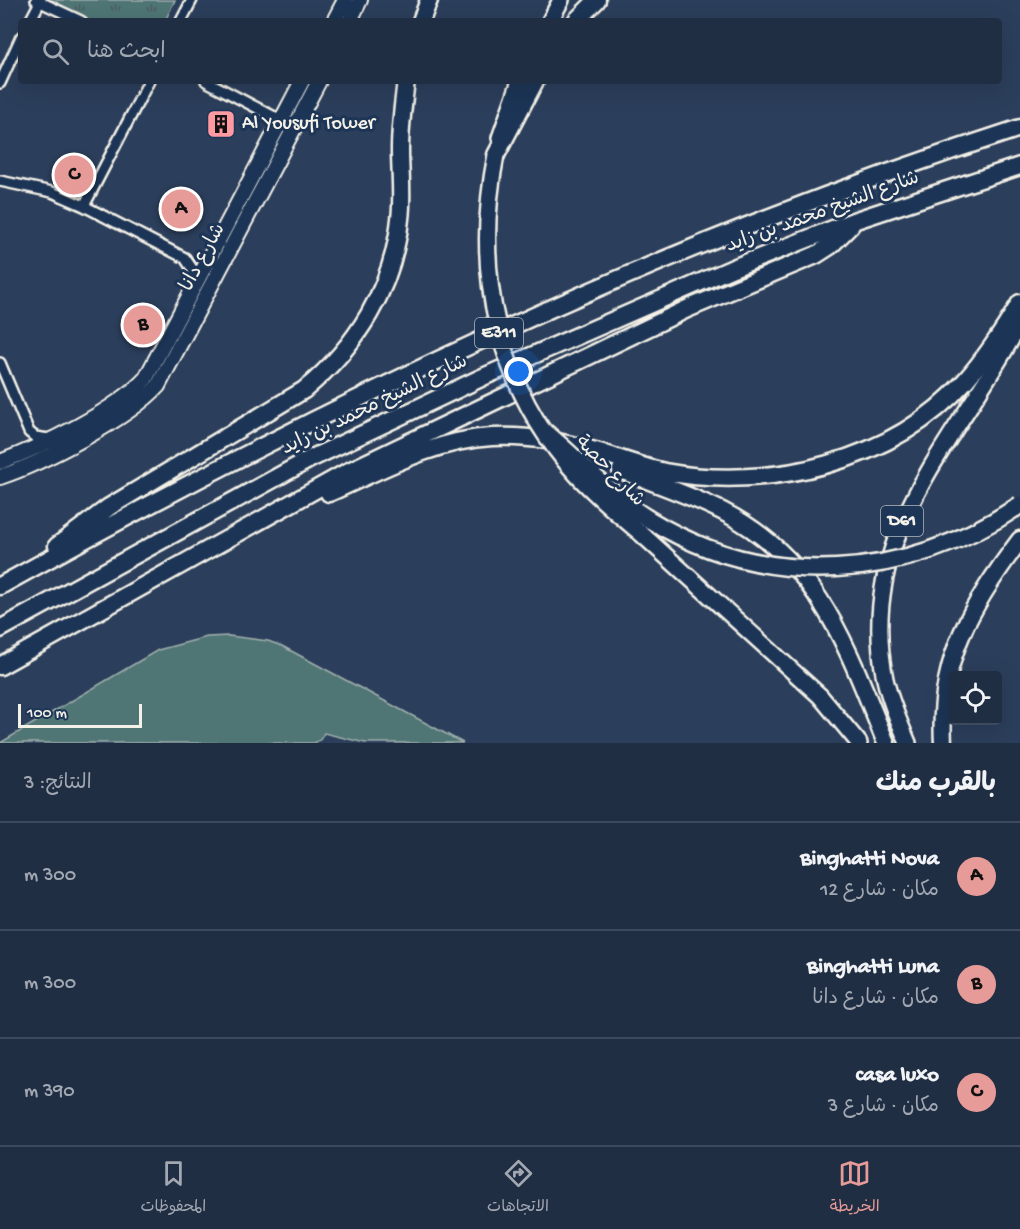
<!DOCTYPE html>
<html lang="ar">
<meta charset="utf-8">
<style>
:root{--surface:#202e44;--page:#28364b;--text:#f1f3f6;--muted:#a2a8b2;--line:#3d4a5d;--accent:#e69b98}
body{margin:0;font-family:"Gochi Hand","Playpen Sans Arabic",sans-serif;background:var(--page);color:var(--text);direction:rtl}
.controls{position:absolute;right:18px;bottom:18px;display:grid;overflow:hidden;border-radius:6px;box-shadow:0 6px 24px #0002}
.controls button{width:54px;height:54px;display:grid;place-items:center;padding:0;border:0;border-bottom:2px solid var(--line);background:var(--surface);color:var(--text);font:30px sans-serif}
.scale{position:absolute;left:18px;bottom:15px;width:124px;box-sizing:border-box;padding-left:6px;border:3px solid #f4f1e8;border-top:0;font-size:16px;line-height:21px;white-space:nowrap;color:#f4f1e8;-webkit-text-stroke:4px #1d3557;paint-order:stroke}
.you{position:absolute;left:519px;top:372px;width:21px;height:21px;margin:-15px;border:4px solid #fff;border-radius:50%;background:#1a73e8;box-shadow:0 0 0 9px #1a73e833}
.badge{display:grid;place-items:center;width:39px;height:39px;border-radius:50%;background:var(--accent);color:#111;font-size:20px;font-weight:700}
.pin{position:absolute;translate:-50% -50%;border:3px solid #fff;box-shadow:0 2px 6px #0006}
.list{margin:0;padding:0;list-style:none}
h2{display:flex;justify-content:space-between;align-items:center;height:78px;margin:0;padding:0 24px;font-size:26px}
h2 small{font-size:20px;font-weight:400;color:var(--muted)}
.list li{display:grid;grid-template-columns:39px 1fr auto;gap:18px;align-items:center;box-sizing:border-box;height:108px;padding:0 24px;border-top:2px solid var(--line)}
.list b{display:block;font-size:22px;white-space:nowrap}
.list p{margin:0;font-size:20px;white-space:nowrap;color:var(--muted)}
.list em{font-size:20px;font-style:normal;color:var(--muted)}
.icon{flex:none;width:33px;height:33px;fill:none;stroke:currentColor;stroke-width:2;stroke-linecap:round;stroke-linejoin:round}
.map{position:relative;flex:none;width:1020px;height:743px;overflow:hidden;direction:ltr}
.search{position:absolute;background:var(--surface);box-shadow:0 6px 24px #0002;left:18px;right:18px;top:18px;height:66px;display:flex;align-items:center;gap:15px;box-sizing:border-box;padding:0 21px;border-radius:6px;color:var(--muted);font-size:22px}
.sheet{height:402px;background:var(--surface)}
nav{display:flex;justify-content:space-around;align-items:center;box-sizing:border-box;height:84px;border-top:2px solid var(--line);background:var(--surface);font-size:16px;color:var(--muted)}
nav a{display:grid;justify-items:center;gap:3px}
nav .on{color:var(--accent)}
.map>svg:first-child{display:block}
</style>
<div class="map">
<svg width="1020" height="743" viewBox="0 0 1020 743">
<defs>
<pattern id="park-tufts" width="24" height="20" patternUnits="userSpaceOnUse" patternTransform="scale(1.5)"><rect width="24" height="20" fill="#507475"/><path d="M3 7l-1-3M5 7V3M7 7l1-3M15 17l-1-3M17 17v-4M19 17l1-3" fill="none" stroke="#4c5c5b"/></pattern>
</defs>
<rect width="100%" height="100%" fill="#2b3e5b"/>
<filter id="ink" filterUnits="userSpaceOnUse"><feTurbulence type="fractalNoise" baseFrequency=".0167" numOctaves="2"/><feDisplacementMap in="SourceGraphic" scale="12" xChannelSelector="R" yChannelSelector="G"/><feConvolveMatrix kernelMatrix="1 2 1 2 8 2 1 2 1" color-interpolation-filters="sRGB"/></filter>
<g filter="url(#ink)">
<!-- park -->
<path fill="url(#park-tufts)" stroke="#a2b2ae" stroke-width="1.5" d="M 51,0 L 175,0 L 165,21 L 81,21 L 49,6 Z"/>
<!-- pitch -->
<path fill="#507475" stroke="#a2b2ae" stroke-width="1.5" d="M 229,636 L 268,641 L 282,646 L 463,743 L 365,743 L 324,733 L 320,740 L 314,743 L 0,743 L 158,650 L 207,637 Z"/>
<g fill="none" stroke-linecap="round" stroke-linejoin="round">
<!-- street casing -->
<g stroke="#f4f1e8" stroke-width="14">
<path id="street" d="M 36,0 L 81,21
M 30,21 L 41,0
M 181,21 L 192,0
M 206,81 L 284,122
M 0,83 L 21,37
M 0,181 L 52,192 L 84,206 L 185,258 L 199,279
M 84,206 L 149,81
M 0,363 L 29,432 L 35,437 L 49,439"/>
</g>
<!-- secondary casing -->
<g stroke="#f4f1e8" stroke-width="18">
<path id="secondary" d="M 334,21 L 345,0
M 350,21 L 360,0
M 0,462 C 41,447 117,410 146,378 L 302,81
M 0,477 C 42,463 128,419 158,386 L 319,81"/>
</g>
<!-- primary casing -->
<g stroke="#f4f1e8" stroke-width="20">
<path id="primary" d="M 550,21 L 561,0
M 500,138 L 520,81
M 645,537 L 820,696 L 859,743
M 908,743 C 899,722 890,701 885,679 C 855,533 958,441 1020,323"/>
</g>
<!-- highway casing -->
<g stroke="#f4f1e8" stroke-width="21">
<path id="highway" d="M 421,21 L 429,0
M 576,21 L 597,0
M 496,155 L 535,81
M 621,470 C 654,483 690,495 722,511 C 820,561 847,648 886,743
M 329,493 C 381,470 434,440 492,437 C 527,435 565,442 599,452 C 621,459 642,467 665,472 C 768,491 893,463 965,381 C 986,357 1004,330 1020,303
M 57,546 L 109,507 L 304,390 C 357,346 393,288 400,219 C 403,196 400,173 400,150 C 400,127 403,104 406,81
M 0,586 C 326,405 665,242 1020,128
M 0,629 L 310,459 L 483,377 L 733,268 L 856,220 L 1020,166
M 0,666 L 347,472 L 687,309 L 816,255 L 830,246 L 851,225
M 943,743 C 938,659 972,604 1020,540"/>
</g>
<!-- street -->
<use href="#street" stroke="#1d3557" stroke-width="9"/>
<!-- secondary -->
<use href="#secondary" stroke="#1d3557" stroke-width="14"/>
<!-- primary -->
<use href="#primary" stroke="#1d3557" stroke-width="15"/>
<!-- highway -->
<use href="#highway" stroke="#1d3557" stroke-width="16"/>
<!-- primary-bridge casing -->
<g stroke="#f4f1e8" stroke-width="20" stroke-linecap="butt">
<path id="primary-bridge" d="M 496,155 C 473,271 496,385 577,475 C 598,498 622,517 645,537"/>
</g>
<!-- highway-bridge casing -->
<g stroke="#f4f1e8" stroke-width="21" stroke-linecap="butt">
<path id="highway-bridge" d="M 545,432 C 580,461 610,496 650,520 C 768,592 907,581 1020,505"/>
</g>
<!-- primary-bridge -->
<use href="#primary-bridge" stroke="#1d3557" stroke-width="15"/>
<!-- highway-bridge -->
<use href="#highway-bridge" stroke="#1d3557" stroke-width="16"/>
</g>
</g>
<!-- icons -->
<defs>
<g id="building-square" transform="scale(1.5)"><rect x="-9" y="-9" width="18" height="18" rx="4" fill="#ff9aa2" stroke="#1d3557"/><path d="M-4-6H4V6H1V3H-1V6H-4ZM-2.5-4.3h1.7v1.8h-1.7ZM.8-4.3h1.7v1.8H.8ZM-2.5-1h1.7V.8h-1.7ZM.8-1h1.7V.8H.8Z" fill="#111"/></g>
</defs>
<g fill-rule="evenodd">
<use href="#building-square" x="221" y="124"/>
</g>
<g text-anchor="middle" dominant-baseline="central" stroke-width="6" stroke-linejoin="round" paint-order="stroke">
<!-- shield labels -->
<g fill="#1d3557" stroke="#b4b9bc" stroke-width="1.5">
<rect x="475" y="318" width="48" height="30" rx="4.5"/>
<rect x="881" y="506" width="42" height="30" rx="4.5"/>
</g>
<g font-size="18" font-weight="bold" fill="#f4f1e8">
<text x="499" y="333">E311</text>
<text x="902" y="521">D61</text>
</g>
<!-- poi labels -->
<g font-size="20" fill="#f4f1e8" stroke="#1d3557" text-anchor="start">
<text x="242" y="124">Al Yousufi Tower</text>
</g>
<!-- street labels -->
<g font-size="20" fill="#f4f1e8" stroke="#1d3557">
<text transform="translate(823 213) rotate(-20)">شارع الشيخ محمد بن زايد</text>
<text transform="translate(204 258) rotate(-62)">شارع دانا</text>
<text transform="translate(375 406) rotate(-26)">شارع الشيخ محمد بن زايد</text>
<text transform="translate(609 472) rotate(46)">شارع حصة</text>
</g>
</g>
</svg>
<div class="controls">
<button><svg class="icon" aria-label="locate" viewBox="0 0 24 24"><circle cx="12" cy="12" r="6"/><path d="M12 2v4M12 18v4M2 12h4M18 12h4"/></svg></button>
</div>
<div class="scale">100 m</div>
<div class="you"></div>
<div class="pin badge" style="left:181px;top:209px">A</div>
<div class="pin badge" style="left:143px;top:325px">B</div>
<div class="pin badge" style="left:74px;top:175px">C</div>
<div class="search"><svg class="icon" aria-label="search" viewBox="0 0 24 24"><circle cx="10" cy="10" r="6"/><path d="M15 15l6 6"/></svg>ابحث هنا</div>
</div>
<section class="sheet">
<h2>بالقرب منك<small>النتائج: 3</small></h2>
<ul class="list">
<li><span class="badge">A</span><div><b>Binghatti Nova</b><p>مكان · شارع 12</p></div><em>300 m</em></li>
<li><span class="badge">B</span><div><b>Binghatti Luna</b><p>مكان · شارع دانا</p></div><em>300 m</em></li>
<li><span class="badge">C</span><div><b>casa luxo</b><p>مكان · شارع 3</p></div><em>390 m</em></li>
</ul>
</section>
<nav>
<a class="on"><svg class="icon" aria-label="map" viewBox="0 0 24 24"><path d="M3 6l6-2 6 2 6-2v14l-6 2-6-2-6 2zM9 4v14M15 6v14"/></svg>الخريطة</a>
<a><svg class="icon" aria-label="directions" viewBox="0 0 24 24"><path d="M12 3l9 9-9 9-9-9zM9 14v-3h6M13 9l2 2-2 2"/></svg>الاتجاهات</a>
<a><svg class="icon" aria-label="saved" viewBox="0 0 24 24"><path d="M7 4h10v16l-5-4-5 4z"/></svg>المحفوظات</a>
</nav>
